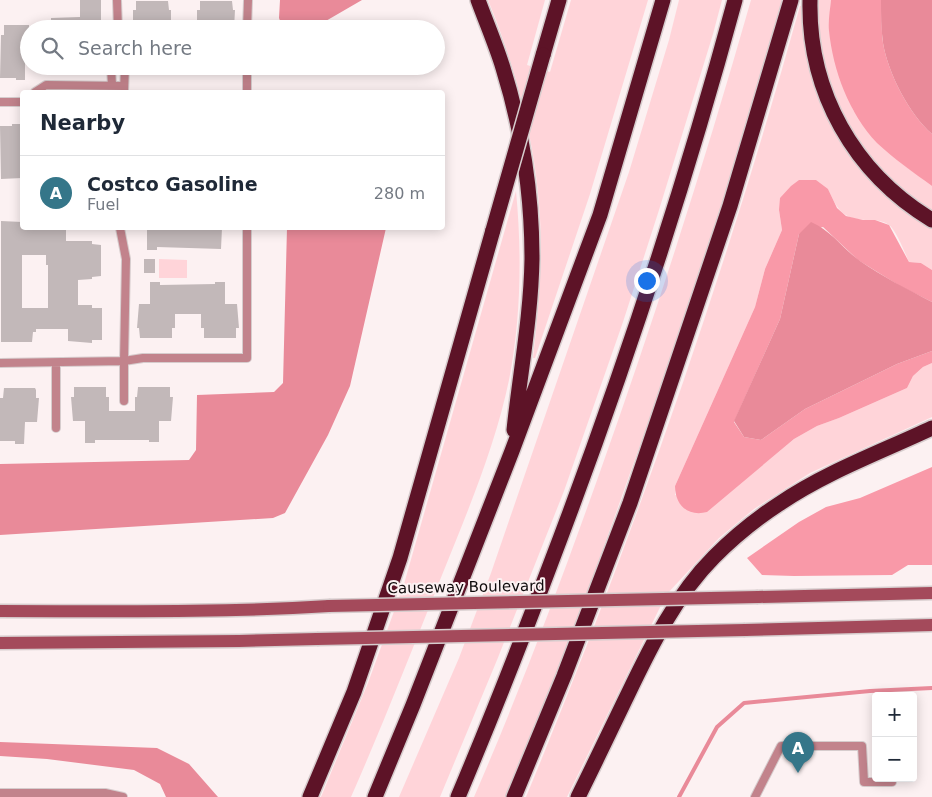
<!DOCTYPE html>
<meta charset="utf-8">
<style>
:root{--surface:#fff;--page:#f6f6f7;--text:#1f2937;--muted:#747a83;--line:#e0e1e3;--accent:#357689}
body{margin:0;font-family:"DejaVu Sans",sans-serif;background:var(--page);color:var(--text)}
.controls{position:absolute;right:15px;bottom:15px;display:grid;overflow:hidden;border-radius:5px;box-shadow:0 2px 12px #0003}
.controls button{width:45px;height:45px;display:grid;place-items:center;padding:0;border:0;border-bottom:1px solid var(--line);background:var(--surface);color:var(--text);font:25px sans-serif}
.you{position:absolute;left:646px;top:280px;width:18px;height:18px;margin:-12px;border:4px solid #fff;border-radius:50%;background:#1a73e8;box-shadow:0 0 0 8px #1a73e833}
.badge{display:grid;place-items:center;width:32px;height:32px;border-radius:50%;background:var(--accent);color:#fff;font-size:16px;font-weight:700}
.pin{position:absolute;translate:-50% -41px;filter:drop-shadow(0 1px 2px #0008)}
.pin::after{content:'';position:absolute;top:26px;width:18px;height:15px;background:inherit;clip-path:polygon(0 0,100% 0,50% 100%)}
.list{margin:0;padding:0;list-style:none}
h2{display:flex;justify-content:space-between;align-items:center;height:65px;margin:0;padding:0 20px;font-size:21px}
h2 small{font-size:16px;font-weight:400;color:var(--muted)}
.list li{display:grid;grid-template-columns:32px 1fr auto;gap:15px;align-items:center;box-sizing:border-box;height:75px;padding:0 20px;border-top:1px solid var(--line)}
.list b{display:block;font-size:19px;white-space:nowrap}
.list p{margin:0;font-size:16px;white-space:nowrap;color:var(--muted)}
.list em{font-size:16px;font-style:normal;color:var(--muted)}
.icon{flex:none;width:28px;height:28px;fill:none;stroke:currentColor;stroke-width:2;stroke-linecap:round;stroke-linejoin:round}
.map{position:relative;flex:none;width:932px;height:797px;overflow:hidden}
.search{position:absolute;background:var(--surface);box-shadow:0 2px 12px #0003;left:20px;top:20px;width:425px;height:55px;display:flex;align-items:center;gap:12px;box-sizing:border-box;padding:0 18px;border-radius:28px;color:var(--muted);font-size:19px}
.panel{position:absolute;background:var(--surface);box-shadow:0 2px 12px #0003;left:20px;top:90px;width:425px;height:140px;border-radius:5px}
.map>svg:first-child{display:block}
</style>
<div class="map">
<svg width="932" height="797" viewBox="0 0 932 797">
<rect width="100%" height="100%" fill="#fcf1f2"/>
<!-- green -->
<path fill="#ffd4d9" d="M 488,0 L 545,0 L 527,65 L 550,72 L 571,0 L 648,0 L 590,194 L 535,358 L 533,358 C 537,324 540,290 541,255 C 542,168 521,80 488,0 Z
M 679,0 L 722,0 L 713,34 L 659,210 L 623,322 L 564,491 L 497,660 L 440,797 L 399,797 L 459,658 L 491,573 L 629,172 L 669,40 Z
M 751,0 L 782,0 C 738,161 686,319 629,476 C 591,584 551,692 506,797 L 474,797 C 521,689 562,579 601,469 C 656,314 706,158 751,0 Z
M 816,0 L 831,0 L 829,30 L 853,110 L 876,141 L 900,162 L 932,186 L 932,213 L 889,181 L 848,129 L 826,79 L 816,20 Z
M 800,6 L 803,6 C 806,83 833,155 896,204 C 907,213 920,220 932,227 L 932,270 L 921,263 L 909,262 C 905,253 896,230 889,225 C 884,221 875,220 870,220 C 843,220 838,211 828,189 L 779,210 L 782,230 L 765,269 L 755,307 L 675,486 L 675,495 L 718,502 L 794,439 L 817,426 L 839,418 L 907,388 L 913,376 L 923,367 L 932,363 L 932,417 L 810,473 L 754,509 L 719,538 L 666,595 L 567,797 L 526,797 C 633,539 725,275 800,6 Z
M 516,191 C 522,254 521,318 509,380 C 494,452 463,522 436,590 C 408,660 381,729 351,797 L 321,797 L 368,683 L 404,584 Z
M 159,259 L 187,260 L 187,278 L 159,278 Z"/>
<!-- forest -->
<path fill="#f999a8" d="M 831,0 L 881,0 C 882,14 881,29 883,43 C 888,73 909,114 932,134 L 932,186 C 913,172 894,159 877,143 C 849,114 833,70 829,31 C 828,21 830,10 831,0 Z
M 799,180 L 816,180 L 828,189 L 837,208 L 846,216 L 863,220 L 875,220 L 889,225 L 909,262 L 921,263 L 932,270 L 932,302 L 900,286 L 858,260 L 823,227 L 799,234 L 780,319 L 734,422 L 744,437 L 761,440 L 805,409 L 897,364 L 932,351 L 932,363 L 923,367 L 913,376 L 907,388 L 839,418 L 817,426 L 794,439 L 707,512 C 688,517 675,505 675,486 L 755,307 L 765,269 L 782,230 L 779,210 L 780,198 L 791,186 Z
M 932,467 L 932,565 L 908,565 L 892,575 L 794,576 L 762,575 L 747,558 L 799,522 L 826,507 L 860,498 Z"/>
<!-- water -->
<path fill="#e98a99" d="M 280,0 L 362,0 L 312,29 L 283,29 L 279,18 Z
M 881,0 L 932,0 L 932,134 C 909,114 888,73 883,43 C 881,29 881,14 881,0 Z
M 811,222 C 832,231 843,249 860,261 C 883,277 907,289 932,302 L 932,351 L 897,364 L 805,409 L 761,440 L 744,437 L 734,421 L 780,319 L 799,234 Z
M 287,228 L 386,228 L 350,386 L 328,435 L 285,513 L 273,518 L 0,535 L 0,464 L 189,460 L 196,450 L 197,395 L 274,392 L 283,383 Z
M 0,742 L 157,748 L 189,764 L 218,797 L 166,797 L 160,784 L 134,770 L 47,759 L 0,756 Z"/>
<g fill="none" stroke-linecap="round" stroke-linejoin="round">
<!-- stream -->
<path stroke="#e98a99" stroke-width="4" d="M 679,797 L 717,727 L 744,703 L 870,691 L 932,688"/>
</g>
<!-- building -->
<path fill="#c2b8b9" fill-rule="evenodd" d="M 80,0 L 101,0 L 101,27 L 99,27 L 99,29 L 51,29 L 51,18 L 80,17 Z
M 136,1 L 168,1 L 169,10 L 171,10 L 171,29 L 135,29 L 135,23 L 133,23 L 133,10 L 136,10 Z
M 200,1 L 232,1 L 233,10 L 235,10 L 234,29 L 197,29 L 197,10 L 200,10 Z
M 4,25 L 29,25 L 29,59 L 25,59 L 25,80 L 16,80 L 16,78 L 0,78 L 1,35 L 4,35 Z
M 12,124 L 22,124 L 22,178 L 1,179 L 0,126 L 12,126 Z
M 1,221 L 22,222 L 22,228 L 33,228 L 33,229 L 66,229 L 66,241 L 92,241 L 92,244 L 101,245 L 101,276 L 92,277 L 92,279 L 78,280 L 78,305 L 92,305 L 92,308 L 102,308 L 102,340 L 92,340 L 92,343 L 68,341 L 68,329 L 36,329 L 36,332 L 33,332 L 32,342 L 1,342 ZM 22,255 L 46,255 L 46,265 L 48,265 L 48,308 L 22,308 Z
M 147,228 L 222,228 L 221,249 L 157,247 L 157,250 L 147,250 Z
M 144,259 L 155,259 L 155,273 L 144,273 Z
M 150,282 L 160,282 L 160,285 L 215,284 L 215,282 L 225,282 L 225,304 L 237,304 L 239,328 L 236,328 L 236,338 L 204,338 L 204,328 L 201,328 L 201,314 L 175,314 L 175,328 L 172,328 L 172,338 L 140,338 L 139,328 L 137,328 L 139,304 L 150,304 Z
M 74,387 L 106,387 L 106,397 L 109,397 L 109,411 L 135,411 L 135,397 L 137,397 L 138,387 L 170,387 L 170,397 L 173,397 L 171,421 L 159,421 L 159,442 L 149,442 L 149,440 L 95,440 L 95,443 L 85,443 L 85,421 L 73,421 L 71,397 L 74,397 Z
M 4,388 L 35,388 L 36,390 L 36,398 L 39,398 L 37,422 L 25,422 L 24,444 L 15,444 L 15,441 L 0,441 L 0,398 L 3,398 Z"/>
<g fill="none" stroke-linecap="round" stroke-linejoin="round">
<!-- lane casing -->
<g stroke="#d6cccd" stroke-width="10">
<path id="lane" d="M 117,0 L 118,29
M 247,29 L 248,0
M 111,66 L 112,86
M 247,66 L 247,92
M 35,92 L 46,85 L 124,86
M 124,92 L 125,66
M 0,102 L 22,102
M 120,228 L 126,259 L 124,361 L 143,358 L 247,358 L 247,228
M 0,363 L 124,361 L 124,401
M 56,428 L 56,363
M 0,793 L 105,793 L 123,797
M 755,797 L 781,746 L 862,746 L 864,782 L 892,782"/>
</g>
<!-- secondary casing -->
<g stroke="#d6cccd" stroke-width="15">
<path id="secondary" d="M 758,597 L 932,593
M 0,611 C 109,611 219,613 329,606
M 745,630 L 932,625
M 0,643 L 239,641 L 317,639"/>
</g>
<!-- highway casing -->
<g stroke="#d6cccd" stroke-width="18">
<path id="highway" d="M 478,0 C 486,22 496,45 503,68 C 522,129 532,195 532,259 C 531,317 520,373 514,430
M 810,0 C 808,92 854,173 932,220
M 543,55 L 559,0
M 310,797 L 354,692 L 400,558 L 493,230
M 375,797 L 413,705 L 512,451 L 600,215 L 663,0
M 458,797 C 490,721 520,645 549,568 C 620,382 683,192 735,0
M 514,797 L 564,676 L 630,503 L 730,206 L 791,0
M 578,797 C 595,763 611,729 628,694 C 651,646 676,595 714,557 C 734,537 756,519 779,504 C 826,472 881,452 932,428"/>
</g>
<!-- lane -->
<use href="#lane" stroke="#c2838c" stroke-width="8"/>
<!-- secondary -->
<use href="#secondary" stroke="#a44a5b" stroke-width="12"/>
<!-- highway -->
<use href="#highway" stroke="#5d1327" stroke-width="15"/>
<!-- secondary-bridge casing -->
<g stroke="#d6cccd" stroke-width="15" stroke-linecap="butt">
<path id="secondary-bridge" d="M 329,606 L 758,597
M 317,639 L 745,630"/>
</g>
<!-- highway-bridge casing -->
<g stroke="#d6cccd" stroke-width="18" stroke-linecap="butt">
<path id="highway-bridge" d="M 493,230 L 543,55"/>
</g>
<!-- secondary-bridge -->
<use href="#secondary-bridge" stroke="#a44a5b" stroke-width="12"/>
<!-- highway-bridge -->
<use href="#highway-bridge" stroke="#5d1327" stroke-width="15"/>
</g>
<g text-anchor="middle" dominant-baseline="central" stroke-width="4" stroke-linejoin="round" paint-order="stroke">
<!-- street labels -->
<g font-size="15" fill="#0f0b0c" stroke="#fcf1f2">
<text transform="translate(466 587) rotate(-1)">Causeway Boulevard</text>
</g>
</g>
</svg>
<div class="controls">
<button>+</button>
<button>−</button>
</div>
<div class="you"></div>
<div class="pin badge" style="left:798px;top:773px">A</div>
<div class="search"><svg class="icon" aria-label="search" viewBox="0 0 24 24"><circle cx="10" cy="10" r="6"/><path d="M15 15l6 6"/></svg>Search here</div>
<section class="panel">
<h2>Nearby<small></small></h2>
<ul class="list">
<li><span class="badge">A</span><div><b>Costco Gasoline</b><p>Fuel</p></div><em>280 m</em></li>
</ul>
</section>
</div>
